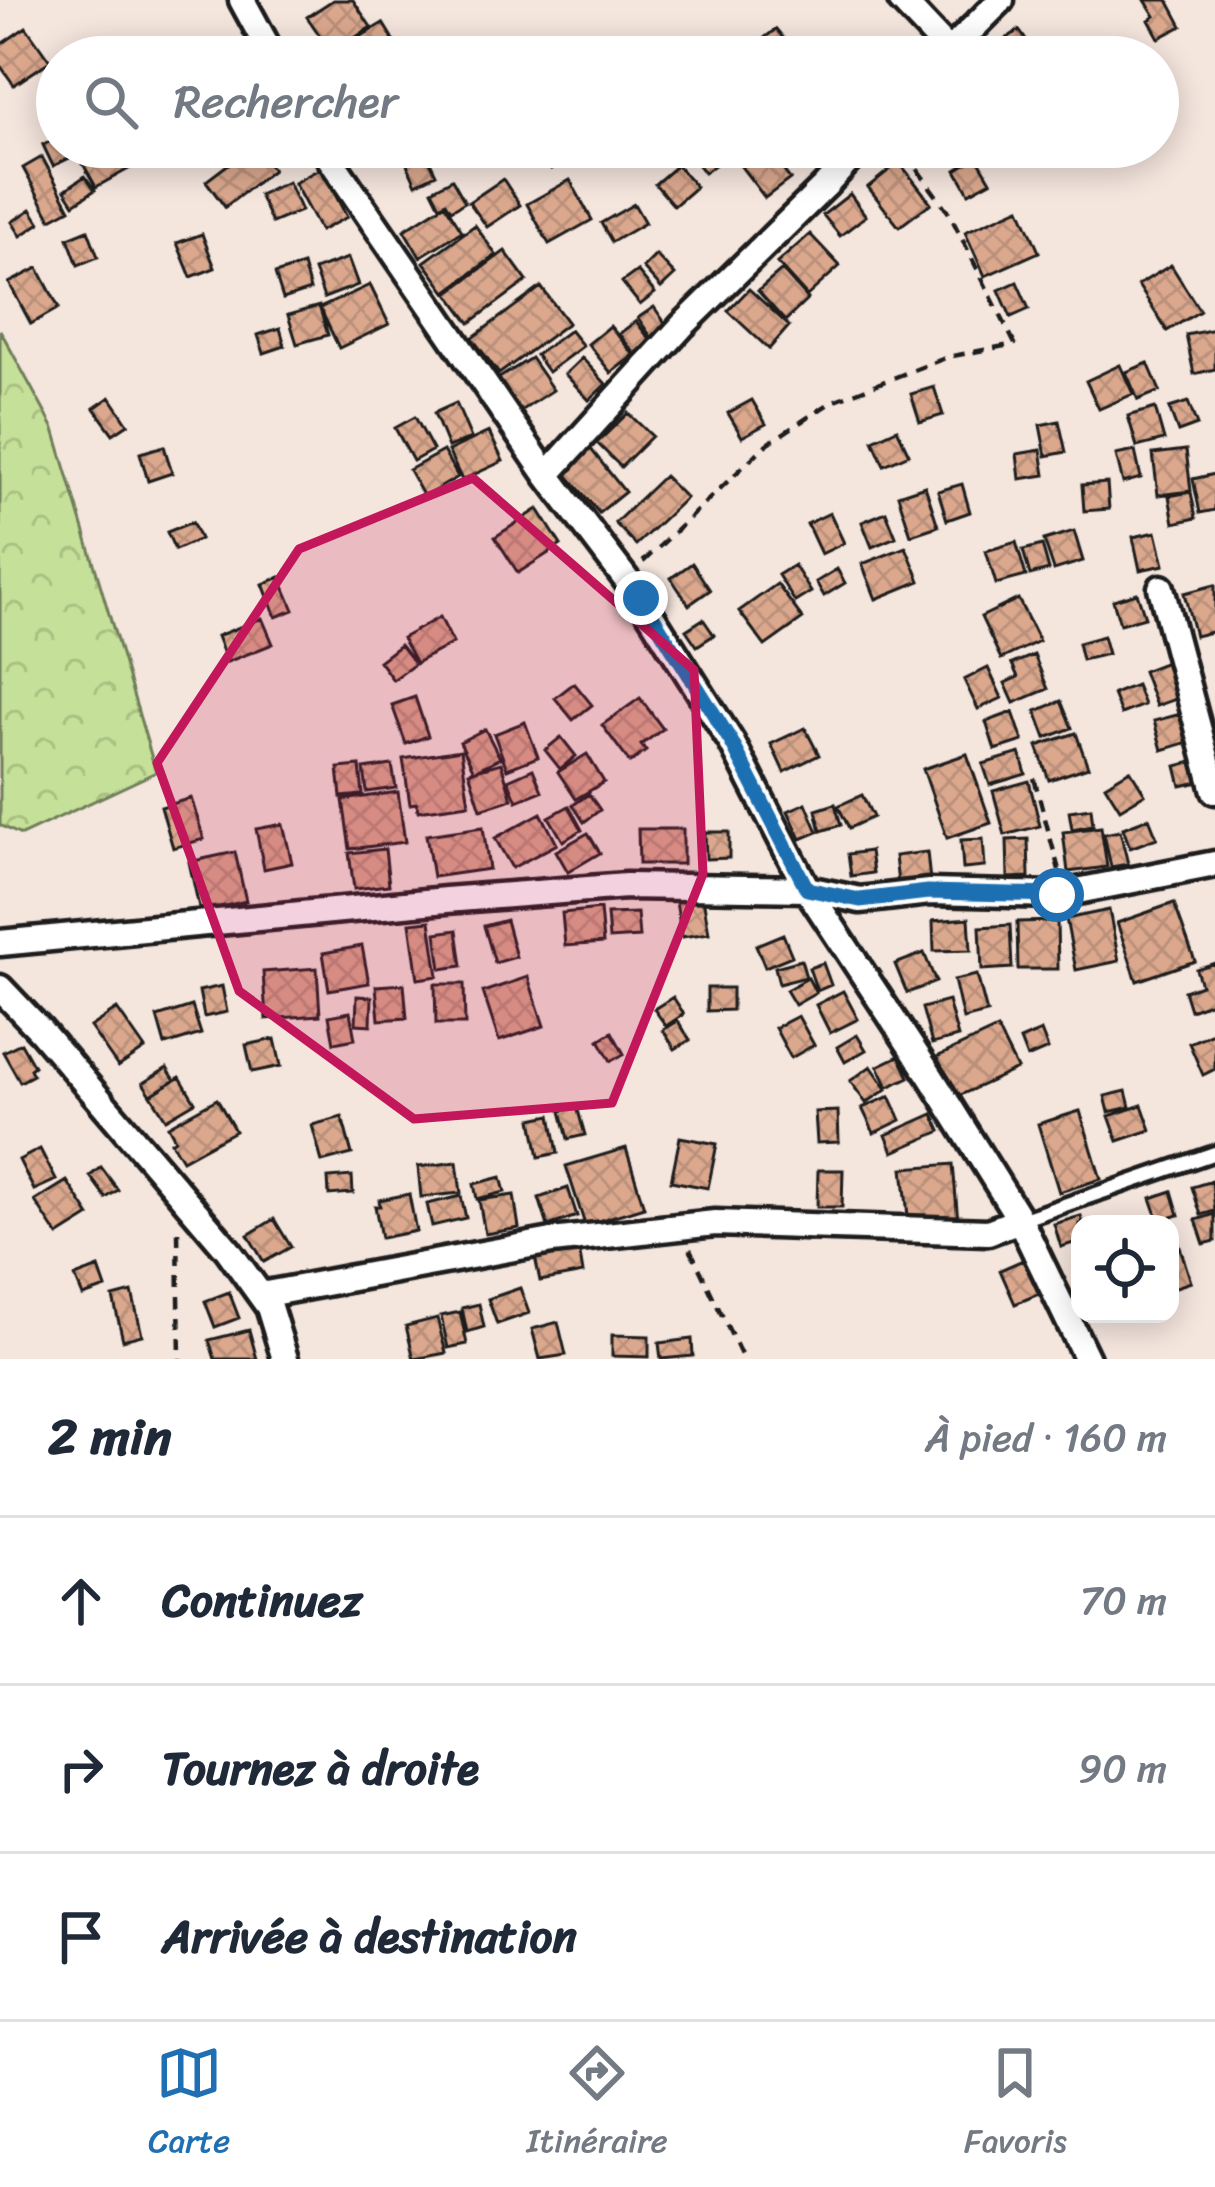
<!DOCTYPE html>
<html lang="fr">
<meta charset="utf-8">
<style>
:root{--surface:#fff;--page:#f6f6f7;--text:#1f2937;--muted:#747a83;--line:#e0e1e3;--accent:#1f6fb2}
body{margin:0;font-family:Sriracha,sans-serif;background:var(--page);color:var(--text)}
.controls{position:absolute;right:36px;bottom:36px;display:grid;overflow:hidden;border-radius:24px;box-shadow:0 6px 30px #0003}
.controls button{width:108px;height:108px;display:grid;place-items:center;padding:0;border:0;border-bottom:3px solid var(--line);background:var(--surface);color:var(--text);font:60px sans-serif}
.stop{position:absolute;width:36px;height:36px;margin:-27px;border:9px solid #1f6fb2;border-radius:50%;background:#fff}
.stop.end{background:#1f6fb2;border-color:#fff;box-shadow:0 3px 12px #0008}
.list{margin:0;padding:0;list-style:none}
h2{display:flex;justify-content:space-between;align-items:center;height:156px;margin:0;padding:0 48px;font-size:51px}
h2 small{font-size:39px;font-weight:400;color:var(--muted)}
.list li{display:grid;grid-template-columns:78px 1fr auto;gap:36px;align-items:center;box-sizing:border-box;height:168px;padding:0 48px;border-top:3px solid var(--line)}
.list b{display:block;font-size:45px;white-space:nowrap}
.list em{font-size:39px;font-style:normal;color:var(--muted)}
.icon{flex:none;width:66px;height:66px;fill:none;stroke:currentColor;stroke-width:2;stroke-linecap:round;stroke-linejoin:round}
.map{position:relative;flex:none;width:1215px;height:1359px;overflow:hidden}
.search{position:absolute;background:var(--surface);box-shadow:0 6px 30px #0003;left:36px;right:36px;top:36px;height:132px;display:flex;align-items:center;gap:30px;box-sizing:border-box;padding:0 42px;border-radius:66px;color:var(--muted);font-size:45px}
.sheet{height:660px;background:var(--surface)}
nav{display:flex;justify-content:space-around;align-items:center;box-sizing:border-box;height:168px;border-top:3px solid var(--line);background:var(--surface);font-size:33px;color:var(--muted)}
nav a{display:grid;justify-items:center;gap:6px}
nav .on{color:var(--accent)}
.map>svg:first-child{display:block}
</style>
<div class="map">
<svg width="1215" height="1359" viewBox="0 0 1215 1359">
<defs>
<pattern id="forest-crowns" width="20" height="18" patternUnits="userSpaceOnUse" patternTransform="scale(3)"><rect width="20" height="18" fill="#c5e098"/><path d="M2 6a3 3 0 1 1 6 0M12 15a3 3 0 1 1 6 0" fill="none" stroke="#a9c082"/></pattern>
<pattern id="building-cross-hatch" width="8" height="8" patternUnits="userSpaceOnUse" patternTransform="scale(3)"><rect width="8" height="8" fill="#dba88e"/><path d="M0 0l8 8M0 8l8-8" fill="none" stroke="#bb907a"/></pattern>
</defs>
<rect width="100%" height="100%" fill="#f4e5dd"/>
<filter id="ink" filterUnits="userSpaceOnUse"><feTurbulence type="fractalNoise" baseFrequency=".00833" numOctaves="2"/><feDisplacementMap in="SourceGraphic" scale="24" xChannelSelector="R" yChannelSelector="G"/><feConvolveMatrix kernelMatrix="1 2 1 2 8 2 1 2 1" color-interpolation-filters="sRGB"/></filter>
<g filter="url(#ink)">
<!-- forest -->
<path fill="url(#forest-crowns)" stroke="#707e5a" stroke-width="3" d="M 0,330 L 54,429 L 156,772 L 21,835 L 0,825 Z"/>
<!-- building -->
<path fill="url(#building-cross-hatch)" stroke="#1c1c1c" stroke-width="3" d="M 333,0 L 353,0 L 371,27 L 332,53 L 307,17 Z
M 1145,0 L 1168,0 L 1182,26 L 1159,38 L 1149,20 L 1155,16 Z
M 383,23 L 403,56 L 401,57 L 373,57 L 360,37 Z
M 26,27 L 50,61 L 14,85 L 0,65 L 0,45 Z
M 776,29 L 789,45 L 771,57 L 759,42 Z
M 1019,30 L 1028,43 L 1009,56 L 1000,43 Z
M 518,38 L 528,57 L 481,57 Z
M 57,138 L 57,147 L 82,147 L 84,151 L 53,166 L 43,145 Z
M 108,147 L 126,147 L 136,165 L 96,187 L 82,162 Z
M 251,147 L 256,147 L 273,170 L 225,207 L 206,181 Z
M 416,147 L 423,147 L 436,174 L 416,184 L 402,153 Z
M 538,147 L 565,147 L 571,158 L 551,169 Z
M 684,147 L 739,147 L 704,173 Z
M 745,147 L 766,147 L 790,179 L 765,198 L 733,156 Z
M 42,157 L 70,209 L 51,219 L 23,168 Z
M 977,157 L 991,181 L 969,193 L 956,170 Z
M 899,162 L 931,203 L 899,227 L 868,187 Z
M 677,165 L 696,187 L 674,206 L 655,184 Z
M 321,168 L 347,217 L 320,231 L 294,183 Z
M 85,176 L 95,190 L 74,204 L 65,190 Z
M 452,179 L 465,202 L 451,210 L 446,202 L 440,206 L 432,190 Z
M 503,179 L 520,205 L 487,227 L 469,202 Z
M 570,180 L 592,220 L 549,244 L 527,204 Z
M 288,182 L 301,211 L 272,223 L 259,195 Z
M 850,194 L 866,216 L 840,236 L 823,215 Z
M 445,204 L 462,231 L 420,257 L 404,230 Z
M 634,204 L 645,223 L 612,242 L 601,223 Z
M 1020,208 L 1039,252 L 985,276 L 965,232 Z
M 31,209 L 40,223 L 21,236 L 12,222 Z
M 475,225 L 496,255 L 446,292 L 424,262 Z
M 88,230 L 98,257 L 78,265 L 68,238 Z
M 202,234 L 215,268 L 191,277 L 177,243 Z
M 810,234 L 840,266 L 807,296 L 777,263 Z
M 505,251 L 527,281 L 470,323 L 448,293 Z
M 656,255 L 675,275 L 661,288 L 643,268 Z
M 348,258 L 358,285 L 324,298 L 314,270 Z
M 303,265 L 310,290 L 283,299 L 275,274 Z
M 1171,265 L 1200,311 L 1167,331 L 1138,285 Z
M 38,268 L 59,308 L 31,324 L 9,283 Z
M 782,270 L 808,299 L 785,321 L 758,291 Z
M 637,271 L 655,293 L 640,305 L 622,282 Z
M 1017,282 L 1029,309 L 1011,317 L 999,290 Z
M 370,285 L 389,324 L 339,348 L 320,308 Z
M 541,287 L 568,323 L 499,374 L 472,338 Z
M 749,289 L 789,326 L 769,349 L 728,311 Z
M 319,306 L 328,335 L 297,344 L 288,315 Z
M 654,307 L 670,330 L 654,341 L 638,318 Z
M 636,321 L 651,341 L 635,354 L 619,334 Z
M 610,326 L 634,355 L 611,373 L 588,344 Z
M 280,328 L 285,346 L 264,353 L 258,335 Z
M 1215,329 L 1215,369 L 1194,374 L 1186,335 Z
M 570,330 L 583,346 L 548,372 L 536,355 Z
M 531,358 L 553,390 L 518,413 L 496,380 Z
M 582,358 L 606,384 L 589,400 L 565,374 Z
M 1148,363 L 1160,391 L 1138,400 L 1126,372 Z
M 1120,365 L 1133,394 L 1099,409 L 1086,381 Z
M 934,387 L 943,415 L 920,422 L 911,394 Z
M 110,397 L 128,424 L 113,434 L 94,408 Z
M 752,400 L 766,424 L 742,437 L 728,413 Z
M 1188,402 L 1197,425 L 1178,432 L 1169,408 Z
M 456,403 L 471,438 L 448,447 L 434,413 Z
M 1155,408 L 1164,440 L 1137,447 L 1128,416 Z
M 628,413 L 652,436 L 621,467 L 597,443 Z
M 415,417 L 433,450 L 413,461 L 395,428 Z
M 1059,421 L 1066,452 L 1046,456 L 1040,425 Z
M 897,429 L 909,454 L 884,465 L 873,440 Z
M 489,432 L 503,461 L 462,480 L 448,451 Z
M 164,446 L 172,473 L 148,481 L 140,453 Z
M 590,448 L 625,492 L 599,513 L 563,470 Z
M 1041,450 L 1045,475 L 1020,479 L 1017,454 Z
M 1186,450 L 1191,491 L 1158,495 L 1153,454 Z
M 443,451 L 458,477 L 424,497 L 409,470 Z
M 1135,451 L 1141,478 L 1123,483 L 1116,455 Z
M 1215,474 L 1215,510 L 1200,513 L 1193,479 Z
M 664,476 L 686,498 L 636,545 L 615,523 Z
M 1107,483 L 1109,509 L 1084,511 L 1082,485 Z
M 962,484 L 970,512 L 947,520 L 938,491 Z
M 925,486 L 938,526 L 911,535 L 898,495 Z
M 1191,492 L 1196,518 L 1174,523 L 1169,496 Z
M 538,509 L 561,545 L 518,573 L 495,537 Z
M 886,512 L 896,537 L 872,547 L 862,522 Z
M 830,513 L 844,543 L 821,554 L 807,524 Z
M 192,522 L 200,539 L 175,550 L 167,532 Z
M 1074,531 L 1083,561 L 1054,570 L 1044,540 Z
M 1156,532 L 1164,565 L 1140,570 L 1133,537 Z
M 1016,542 L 1026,576 L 996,584 L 986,551 Z
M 1042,545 L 1049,570 L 1030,575 L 1023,550 Z
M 906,547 L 920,581 L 876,599 L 862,564 Z
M 692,563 L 710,590 L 689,605 L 671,578 Z
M 794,565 L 811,592 L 795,602 L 778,575 Z
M 837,569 L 845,583 L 824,596 L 816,582 Z
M 280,577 L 294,610 L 276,617 L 263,584 Z
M 777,584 L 803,619 L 765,646 L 739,611 Z
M 1215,585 L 1215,631 L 1195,636 L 1184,593 Z
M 1137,593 L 1145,617 L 1120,624 L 1113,600 Z
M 1018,599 L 1039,641 L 1001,659 L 981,617 Z
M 440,617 L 453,643 L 416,663 L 402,638 Z
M 262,618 L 273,644 L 227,662 L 217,636 Z
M 703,619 L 714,635 L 697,646 L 686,630 Z
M 1103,636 L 1108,654 L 1082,660 L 1078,643 Z
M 400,645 L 415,664 L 393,680 L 379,661 Z
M 1034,655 L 1048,689 L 1014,703 L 1005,683 L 1018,677 L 1012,664 Z
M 1172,660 L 1184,696 L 1156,706 L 1143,671 Z
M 988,668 L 1002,698 L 978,709 L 964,680 Z
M 574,683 L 592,705 L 573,720 L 555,698 Z
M 1136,685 L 1144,705 L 1121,714 L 1113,694 Z
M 415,697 L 428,736 L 406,744 L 392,705 Z
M 640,698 L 663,729 L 641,745 L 646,751 L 630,763 L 602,725 Z
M 1061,701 L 1072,728 L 1046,738 L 1036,711 Z
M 1013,712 L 1023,741 L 995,750 L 986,722 Z
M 1184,713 L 1192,741 L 1162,750 L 1154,721 Z
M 525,722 L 538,757 L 507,769 L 494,734 Z
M 805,728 L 819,755 L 784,772 L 771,744 Z
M 485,729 L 500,758 L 474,771 L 460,742 Z
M 1076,733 L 1088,767 L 1049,780 L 1037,746 Z
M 561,737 L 576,756 L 560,769 L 545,750 Z
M 461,750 L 469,804 L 418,811 L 417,803 L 410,804 L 403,759 Z
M 1020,753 L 1026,774 L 990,785 L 983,764 Z
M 587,754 L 604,782 L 576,799 L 558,772 Z
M 967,754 L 991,823 L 947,838 L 923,769 Z
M 1195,761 L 1199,782 L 1181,786 L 1176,766 Z
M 501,763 L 512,799 L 481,809 L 469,772 Z
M 392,765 L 396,788 L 367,792 L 364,769 Z
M 360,766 L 363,795 L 341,797 L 338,768 Z
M 533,769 L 542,791 L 517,801 L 508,780 Z
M 1130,770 L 1145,794 L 1120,809 L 1105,785 Z
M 1029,781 L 1040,826 L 1005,835 L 993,791 Z
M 398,792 L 405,842 L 350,849 L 343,800 Z
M 589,794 L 600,810 L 584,822 L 573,805 Z
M 862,795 L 873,817 L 849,828 L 838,806 Z
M 191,798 L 204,839 L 173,848 L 161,807 Z
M 806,803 L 818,832 L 801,839 L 788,811 Z
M 835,804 L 841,825 L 821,831 L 816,810 Z
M 569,806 L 582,830 L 563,841 L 549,817 Z
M 1091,808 L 1093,825 L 1072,829 L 1069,811 Z
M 541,813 L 557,844 L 512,868 L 495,838 Z
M 1149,818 L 1157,838 L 1130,848 L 1123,828 Z
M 283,824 L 292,863 L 264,869 L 256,829 Z
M 483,827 L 489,869 L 433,877 L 426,835 Z
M 1101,827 L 1107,867 L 1068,872 L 1063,832 Z
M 638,829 L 683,829 L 683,864 L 639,864 Z
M 1120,831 L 1128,864 L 1111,867 L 1104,834 Z
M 705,832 L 729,832 L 729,858 L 706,859 Z
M 588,833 L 600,853 L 568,872 L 556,851 Z
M 983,839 L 985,867 L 963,869 L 961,840 Z
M 1028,839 L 1029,877 L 1008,878 L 1007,840 Z
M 385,849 L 389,885 L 354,889 L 349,853 Z
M 870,851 L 873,873 L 851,876 L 848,854 Z
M 235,852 L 246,901 L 200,912 L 189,862 Z
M 927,852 L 930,881 L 898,884 L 895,856 Z
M 703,898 L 709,933 L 682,937 L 676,902 Z
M 1174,903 L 1195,961 L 1137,981 L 1117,923 Z
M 600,909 L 603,943 L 565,946 L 562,913 Z
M 1109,910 L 1119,961 L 1076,970 L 1066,919 Z
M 637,913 L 639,937 L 609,939 L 607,914 Z
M 969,918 L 971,950 L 934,951 L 933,921 Z
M 506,920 L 516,957 L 495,963 L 484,926 Z
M 430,921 L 438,976 L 418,979 L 410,923 Z
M 1057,921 L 1058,969 L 1018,969 L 1017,922 Z
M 1010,925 L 1012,968 L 982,970 L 980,927 Z
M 457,930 L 462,966 L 441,969 L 436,933 Z
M 783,934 L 792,956 L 765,967 L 756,945 Z
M 362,946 L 369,983 L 329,990 L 323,953 Z
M 924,953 L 936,982 L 907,993 L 895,964 Z
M 801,960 L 806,977 L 779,984 L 775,967 Z
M 823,963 L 831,985 L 817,991 L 809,968 Z
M 1215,963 L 1215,1001 L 1190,1010 L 1184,991 L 1201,985 L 1196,969 Z
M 317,968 L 320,1015 L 266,1019 L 263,972 Z
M 977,975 L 987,1013 L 963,1019 L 954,980 Z
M 528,977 L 544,1026 L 499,1041 L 483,992 Z
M 808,978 L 816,993 L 795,1005 L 786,990 Z
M 404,984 L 407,1018 L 379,1020 L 376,986 Z
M 435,984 L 464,984 L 465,1024 L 436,1024 Z
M 222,986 L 227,1012 L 204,1017 L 199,991 Z
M 707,988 L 732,988 L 732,1010 L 707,1011 Z
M 843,991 L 858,1019 L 830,1033 L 816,1005 Z
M 357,996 L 372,997 L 371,1025 L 356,1024 Z
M 673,997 L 684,1014 L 666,1026 L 654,1009 Z
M 948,1001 L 958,1037 L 932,1044 L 922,1008 Z
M 192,1006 L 201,1034 L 165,1045 L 157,1017 Z
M 117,1009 L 145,1049 L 118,1067 L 90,1027 Z
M 350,1012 L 355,1039 L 334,1043 L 329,1016 Z
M 798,1016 L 814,1045 L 791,1058 L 775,1028 Z
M 678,1021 L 690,1040 L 675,1049 L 663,1030 Z
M 997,1029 L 1017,1069 L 956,1097 L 937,1057 Z
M 1041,1031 L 1048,1049 L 1027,1058 L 1020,1040 Z
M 612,1032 L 624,1054 L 611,1061 L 599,1040 Z
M 1215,1032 L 1215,1069 L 1203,1075 L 1189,1043 Z
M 857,1035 L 866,1050 L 845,1062 L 837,1047 Z
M 275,1039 L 281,1066 L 252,1072 L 246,1045 Z
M 21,1043 L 34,1066 L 30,1069 L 33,1075 L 20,1082 L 3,1052 Z
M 899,1056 L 909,1077 L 888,1087 L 878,1066 Z
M 871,1066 L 887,1089 L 866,1103 L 850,1081 Z
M 167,1068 L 175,1080 L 151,1095 L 143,1083 Z
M 180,1077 L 195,1102 L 166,1119 L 151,1095 Z
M 1126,1091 L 1130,1107 L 1109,1112 L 1105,1096 Z
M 890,1096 L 901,1120 L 874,1133 L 862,1108 Z
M 217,1099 L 235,1131 L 182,1160 L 171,1142 L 175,1139 L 168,1126 Z
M 1142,1105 L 1151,1130 L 1118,1141 L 1109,1116 Z
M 577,1107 L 585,1135 L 568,1139 L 561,1111 Z
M 838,1111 L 839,1142 L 817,1143 L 815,1112 Z
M 1080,1111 L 1101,1179 L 1059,1192 L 1038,1124 Z
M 933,1114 L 941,1131 L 893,1152 L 886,1135 Z
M 551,1115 L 558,1153 L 539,1157 L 532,1119 Z
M 342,1117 L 352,1154 L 322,1162 L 312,1125 Z
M 680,1137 L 717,1144 L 708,1188 L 671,1181 Z
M 626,1148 L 644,1207 L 585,1225 L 566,1166 Z
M 40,1149 L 56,1180 L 34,1190 L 19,1160 Z
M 457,1162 L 461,1193 L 421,1197 L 418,1167 Z
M 953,1164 L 958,1222 L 909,1226 L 903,1168 Z
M 101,1167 L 118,1190 L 106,1198 L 90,1176 Z
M 818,1170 L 843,1170 L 842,1207 L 817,1207 Z
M 352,1176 L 353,1193 L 329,1195 L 328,1178 Z
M 501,1177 L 505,1192 L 477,1199 L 474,1184 Z
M 67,1181 L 90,1216 L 58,1236 L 35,1201 Z
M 1212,1181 L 1215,1211 L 1201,1215 L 1192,1187 Z
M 568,1188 L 577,1216 L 548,1226 L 539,1198 Z
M 1172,1191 L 1179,1215 L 1159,1221 L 1151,1198 Z
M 409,1194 L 416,1231 L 381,1238 L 375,1206 L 380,1206 L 379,1200 Z
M 514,1195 L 519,1228 L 485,1234 L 479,1200 Z
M 461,1196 L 466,1218 L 432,1226 L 427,1204 Z
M 1215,1214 L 1215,1241 L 1204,1244 L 1196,1220 Z
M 1081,1216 L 1083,1224 L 1080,1224 L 1080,1241 L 1061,1247 L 1054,1224 Z
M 274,1219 L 291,1247 L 264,1262 L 248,1235 Z
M 1174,1228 L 1191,1282 L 1170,1289 L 1170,1229 Z
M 579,1249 L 583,1273 L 540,1281 L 535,1257 Z
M 1023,1260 L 1039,1294 L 1015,1304 L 1000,1270 Z
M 99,1268 L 106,1288 L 83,1296 L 75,1277 Z
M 520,1288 L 529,1313 L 497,1324 L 488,1299 Z
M 132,1292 L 142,1335 L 123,1340 L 113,1297 Z
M 229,1292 L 239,1318 L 215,1327 L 205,1301 Z
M 479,1304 L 484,1327 L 467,1332 L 462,1308 Z
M 460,1312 L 467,1344 L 448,1348 L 441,1316 Z
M 437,1318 L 446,1353 L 414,1359 L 406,1326 Z
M 558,1322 L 566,1355 L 540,1359 L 532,1329 Z
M 249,1330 L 257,1359 L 215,1359 L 209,1340 Z
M 612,1335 L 649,1336 L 649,1357 L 612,1356 Z
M 692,1339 L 693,1356 L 661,1359 L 659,1343 Z"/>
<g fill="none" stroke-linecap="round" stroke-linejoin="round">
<!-- service casing -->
<g stroke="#1c1c1c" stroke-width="21">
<path id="service" d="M 1021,1220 L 1215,1153"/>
</g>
<!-- minor casing -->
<g stroke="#1c1c1c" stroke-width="33">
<path id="minor" d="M 242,0 L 273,57
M 901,0 L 949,51
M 944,57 L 1001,0
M 322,147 L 547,475 L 641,599 L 732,743 L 807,889 L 931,1077 L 1020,1220 L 1087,1359
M 547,475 L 682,326 L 825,186 L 861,147
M 1161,588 L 1215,791
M 0,943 L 446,900 L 626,886 L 807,889 L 860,900 L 929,892 L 1057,895 L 1215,864
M 0,988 L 41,1031 L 228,1250 L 269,1307 L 285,1359
M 261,1295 L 552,1241 L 715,1223 L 988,1232 L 1020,1220"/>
</g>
<!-- path -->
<path stroke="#1c1c1c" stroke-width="4.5" stroke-dasharray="12 9" stroke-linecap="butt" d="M 643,562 L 767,444 L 833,401 L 948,357 L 1015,344 L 949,213 L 901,147
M 1034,778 L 1059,870
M 178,1232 L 180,1359
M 690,1249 L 743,1359"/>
<!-- service -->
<use href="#service" stroke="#fff" stroke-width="12"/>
<!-- minor -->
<use href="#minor" stroke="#fff" stroke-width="24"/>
</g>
</g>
<g fill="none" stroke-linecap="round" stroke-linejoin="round" filter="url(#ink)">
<!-- route -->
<path stroke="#1f6fb2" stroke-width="15" d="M 641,598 L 732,743 L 807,889 L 860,900 L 928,892 L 1057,895"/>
</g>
<!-- marked area -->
<path fill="#c2185b" fill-opacity="0.2" stroke="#c2185b" stroke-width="9" stroke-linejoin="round" d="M 473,478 L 694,670 L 703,874 L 612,1103 L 414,1119 L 239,991 L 157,763 L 299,549 Z"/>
</svg>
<div class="controls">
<button><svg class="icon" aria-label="locate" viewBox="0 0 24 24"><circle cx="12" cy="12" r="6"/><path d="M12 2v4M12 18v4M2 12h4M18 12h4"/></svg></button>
</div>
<div class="stop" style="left:1057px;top:895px"></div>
<div class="stop end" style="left:641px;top:598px"></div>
<div class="search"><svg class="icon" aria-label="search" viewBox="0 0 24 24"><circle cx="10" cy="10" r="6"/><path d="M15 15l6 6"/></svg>Rechercher</div>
</div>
<section class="sheet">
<h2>2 min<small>À pied · 160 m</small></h2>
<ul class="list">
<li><svg class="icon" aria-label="ahead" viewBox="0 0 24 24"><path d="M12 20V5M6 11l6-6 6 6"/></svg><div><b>Continuez</b></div><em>70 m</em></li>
<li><svg class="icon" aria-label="right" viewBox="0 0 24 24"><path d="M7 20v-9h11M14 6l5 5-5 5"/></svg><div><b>Tournez à droite</b></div><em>90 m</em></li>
<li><svg class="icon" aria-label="arrive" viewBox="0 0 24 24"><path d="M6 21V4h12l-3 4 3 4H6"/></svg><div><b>Arrivée à destination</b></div></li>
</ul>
</section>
<nav>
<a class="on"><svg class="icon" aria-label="map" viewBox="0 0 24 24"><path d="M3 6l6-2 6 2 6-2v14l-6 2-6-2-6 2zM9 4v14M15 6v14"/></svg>Carte</a>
<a><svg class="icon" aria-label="directions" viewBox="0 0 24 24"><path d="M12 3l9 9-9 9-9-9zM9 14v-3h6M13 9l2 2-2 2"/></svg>Itinéraire</a>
<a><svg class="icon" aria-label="saved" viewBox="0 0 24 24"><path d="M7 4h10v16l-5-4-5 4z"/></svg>Favoris</a>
</nav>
